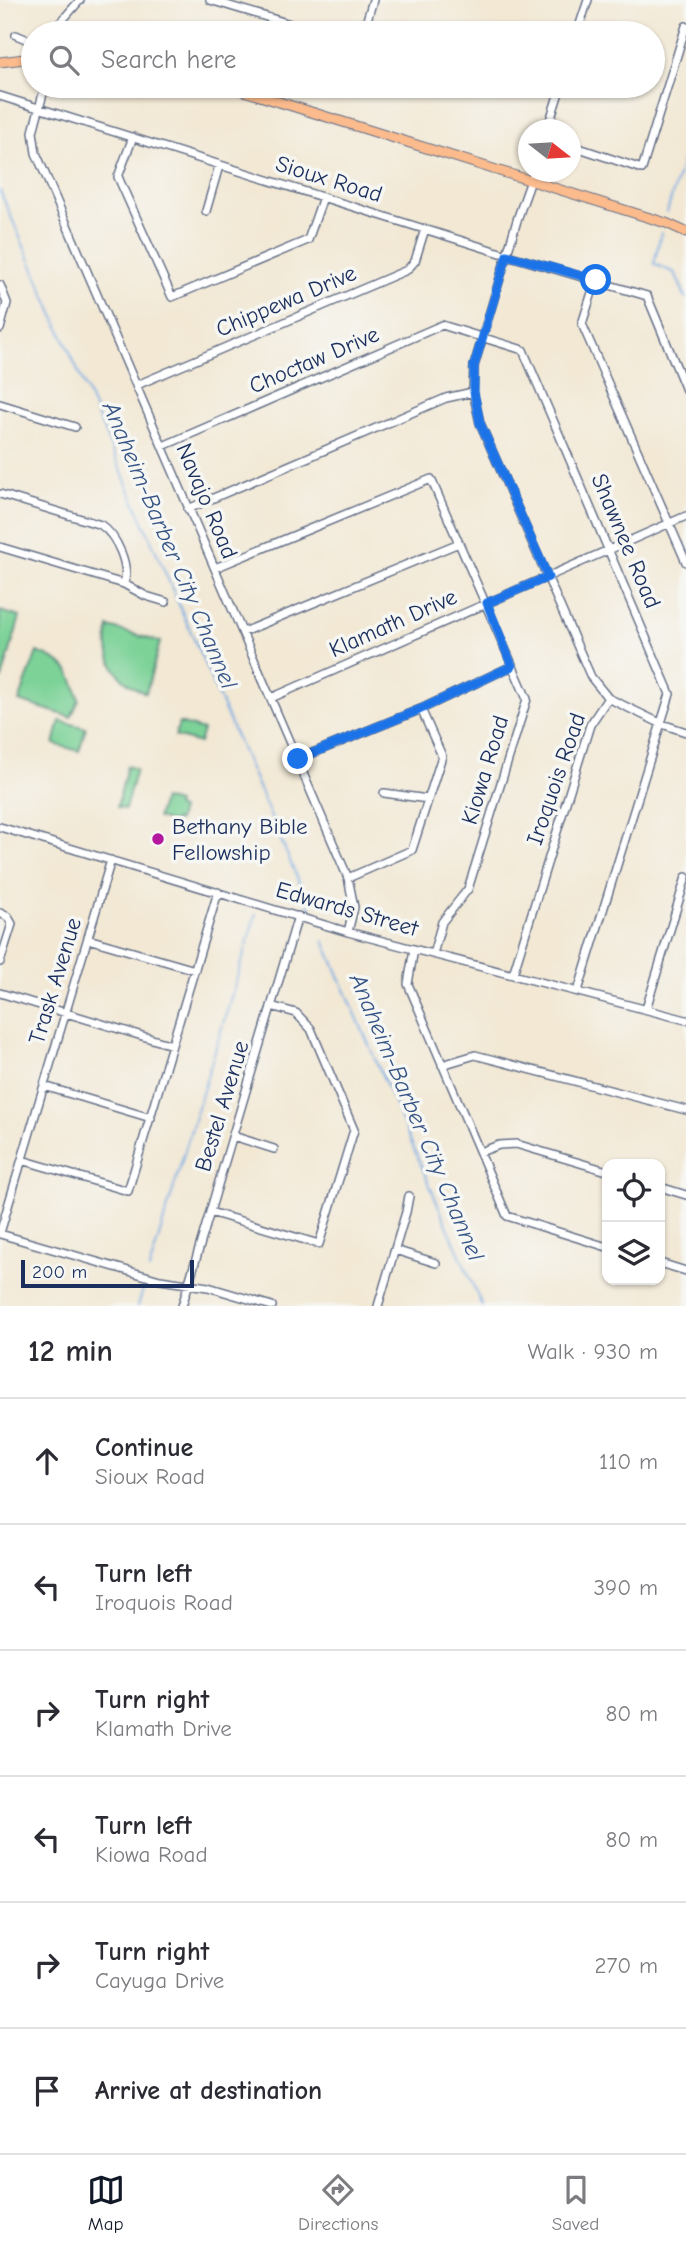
<!DOCTYPE html>
<meta charset="utf-8">
<style>
:root{--surface:#fff;--page:#f7f7f7;--text:#2b2b33;--muted:#7c7c81;--line:#e1e1e2;--accent:#111827}
body{margin:0;font-family:"Comic Neue",sans-serif;background:var(--page);color:var(--text)}
.controls{position:absolute;right:21px;bottom:21px;display:grid;overflow:hidden;border-radius:14px;box-shadow:0 2px 5px #0004}
.controls button{width:63px;height:63px;display:grid;place-items:center;padding:0;border:0;border-bottom:2px solid var(--line);background:var(--surface);color:var(--text);font:35px sans-serif}
.compass{position:absolute;left:518px;top:119px;width:63px;height:63px;border-radius:50%;background:var(--surface);box-shadow:0 2px 5px #0004;rotate:107deg}
.scale{position:absolute;left:21px;bottom:18px;width:173px;box-sizing:border-box;padding-left:7px;border:4px solid #1b2f5e;border-top:0;font-size:19px;line-height:24px;white-space:nowrap;color:#1b2f5e;-webkit-text-stroke:5px #f6f6f2;paint-order:stroke}
.stop{position:absolute;width:21px;height:21px;margin:-16px;border:5px solid #1a73e8;border-radius:50%;background:#fff}
.stop.end{background:#1a73e8;border-color:#fff;box-shadow:0 2px 7px #0008}
.list{margin:0;padding:0;list-style:none}
h2{display:flex;justify-content:space-between;align-items:center;height:91px;margin:0;padding:0 28px;font-size:30px}
h2 small{font-size:23px;font-weight:400;color:var(--muted)}
.list li{display:grid;grid-template-columns:46px 1fr auto;gap:21px;align-items:center;box-sizing:border-box;height:126px;padding:0 28px;border-top:2px solid var(--line)}
.list b{display:block;font-size:26px;white-space:nowrap}
.list p{margin:0;font-size:23px;white-space:nowrap;color:var(--muted)}
.list em{font-size:23px;font-style:normal;color:var(--muted)}
.icon{flex:none;width:38px;height:38px;fill:none;stroke:currentColor;stroke-width:2;stroke-linecap:round;stroke-linejoin:round}
.map{position:relative;flex:none;width:686px;height:1306px;overflow:hidden}
.search{position:absolute;background:var(--surface);box-shadow:0 2px 5px #0004;left:21px;right:21px;top:21px;height:77px;display:flex;align-items:center;gap:18px;box-sizing:border-box;padding:0 24px;border-radius:38px;color:var(--muted);font-size:26px}
.sheet{height:847px;background:var(--surface)}
nav{display:flex;justify-content:space-around;align-items:center;box-sizing:border-box;height:98px;border-top:2px solid var(--line);background:var(--surface);font-size:19px;color:var(--muted)}
nav a{display:grid;justify-items:center;gap:4px}
nav .on{color:var(--accent)}
.map>svg:first-child{display:block}
</style>
<div class="map">
<svg width="686" height="1306" viewBox="0 0 686 1306">
<rect width="100%" height="100%" fill="#f6f6f2"/>
<filter id="ink" filterUnits="userSpaceOnUse"><feTurbulence type="fractalNoise" baseFrequency=".0143" numOctaves="2"/><feDisplacementMap in="SourceGraphic" scale="14" xChannelSelector="R" yChannelSelector="G"/><feConvolveMatrix kernelMatrix="1 2 1 2 8 2 1 2 1" color-interpolation-filters="sRGB"/></filter>
<filter id="wash" filterUnits="userSpaceOnUse"><feTurbulence type="fractalNoise" baseFrequency=".00686" numOctaves="4" result="noise"/><feDisplacementMap in="SourceGraphic" scale="28" xChannelSelector="R" yChannelSelector="G"/><feGaussianBlur stdDeviation="1.57" result="paint"/><feColorMatrix in="noise" values="0 0 0 0 0 0 0 0 0 0 0 0 0 0 0 0 0 1.4 0 .05"/><feComposite in="paint" operator="in"/></filter>
<g filter="url(#wash)">
<rect width="100%" height="100%" fill="#f2e8d4"/>
<!-- park -->
<path fill="#7cd297" stroke="#4c807a" stroke-width="2" d="M 0,611 L 20,617 L 2,679 L 0,678 Z
M 109,627 L 160,642 L 146,693 C 117,682 103,658 109,627 Z
M 37,652 C 67,663 72,670 79,700 L 71,717 L 19,701 Z
M 60,721 L 86,728 L 79,751 L 54,744 Z
M 179,723 L 203,730 L 199,743 L 175,736 Z
M 127,766 L 136,769 L 125,809 L 117,807 Z
M 163,799 L 177,803 L 176,807 L 181,809 L 178,821 L 173,820 L 172,822 L 157,818 Z"/>
<g fill="none" stroke-linecap="round" stroke-linejoin="round">
<!-- stream -->
<path stroke="#75aae3" stroke-width="2" d="M 0,191 L 312,912
M 667,212 L 686,150
M 661,233 L 654,264 L 675,273 L 686,298
M 324,941 L 482,1306
M 149,1270 L 256,914
M 138,1306 L 145,1283"/>
</g>
</g>
<g filter="url(#ink)">
<g fill="none" stroke-linecap="round" stroke-linejoin="round">
<!-- minor casing -->
<g stroke="#667087" stroke-width="10">
<path id="minor" d="M 210,0 L 320,33
M 57,33 L 60,23 L 80,0
M 363,33 L 373,0
M 577,33 L 588,0
M 16,35 L 33,42
M 45,86 L 33,132 L 36,153 L 348,878 L 354,907 L 348,932
M 0,96 L 507,255 L 647,296 L 686,390
M 547,130 L 561,86
M 133,137 L 118,177 L 172,297 L 308,240 L 323,197
M 570,145 L 642,169 L 686,26
M 206,211 L 219,166
M 596,280 L 582,324 L 686,562
M 0,285 L 7,303 L 0,329
M 137,385 L 407,270 L 415,261 L 425,229
M 0,404 L 75,427
M 163,446 L 442,325 L 523,350 L 670,694 L 578,991
M 0,494 L 101,525 C 117,536 130,566 124,584
M 188,509 L 446,398 L 473,392
M 0,547 L 124,584 L 146,596 L 166,602
M 215,568 L 431,479 L 527,699 L 468,889 L 442,922 L 433,954
M 243,632 L 459,543
M 271,698 L 686,516
M 608,698 L 662,724 L 686,732
M 298,759 L 421,709 L 512,666
M 384,793 L 428,799
M 0,827 L 348,932 L 686,1020
M 348,878 L 412,850 L 442,756 L 421,709
M 0,913 L 8,917 L 12,924 L 0,962
M 88,939 L 195,970
M 414,949 L 408,984 L 507,1216 L 607,1247
M 513,974 L 590,725 L 608,698 L 591,677 L 480,423 L 473,392 L 474,366 L 518,217 L 534,172
M 0,993 L 172,1045
M 646,1009 L 686,877
M 442,1065 L 475,1055 L 686,1110
M 44,1086 L 151,1118
M 233,1136 L 274,1149
M 480,1152 L 499,1145 L 516,1144 L 607,1171
M 22,1160 L 128,1191 L 218,892
M 660,1187 L 686,1195
M 210,1212 L 319,1244 L 354,1130 L 311,1029 L 296,1013 L 271,1006
M 0,1233 L 111,860
M 0,1234 L 160,1280 L 208,1287 L 272,1306
M 395,1250 L 436,1263
M 660,1263 L 686,1271
M 182,1306 L 298,916
M 378,1306 L 406,1212 L 409,1196"/>
</g>
<!-- major casing -->
<g stroke="#667087" stroke-width="11">
<path id="major" d="M 0,62 L 33,58
M 228,86 L 666,223 L 686,232"/>
</g>
<!-- minor -->
<use href="#minor" stroke="#fff" stroke-width="7"/>
<!-- major -->
<use href="#major" stroke="#fbbb8d" stroke-width="9"/>
</g>
</g>
<g fill="none" stroke-linecap="round" stroke-linejoin="round" filter="url(#ink)">
<!-- route -->
<path stroke="#1a73e8" stroke-width="9" d="M 298,759 L 421,709 L 512,666 L 487,603 L 548,577 L 480,423 L 474,392 L 474,366 L 507,255 L 596,280"/>
</g>
<!-- markers -->
<circle fill="#b5179e" stroke="#f6f6f2" stroke-width="2.5" cx="158" cy="839" r="7"/>
<g text-anchor="middle" dominant-baseline="central" stroke-width="7" stroke-linejoin="round" paint-order="stroke">
<!-- street labels -->
<g font-size="23" fill="#1b2f5e" stroke="#f6f6f2">
<text transform="translate(329 179) rotate(17)">Sioux Road</text>
<text transform="translate(286 301) rotate(-23)">Chippewa Drive</text>
<text transform="translate(314 360) rotate(-23)">Choctaw Drive</text>
<text transform="translate(207 501) rotate(67)">Navajo Road</text>
<text transform="translate(626 541) rotate(67)">Shawnee Road</text>
<text transform="translate(393 623) rotate(-24)">Klamath Drive</text>
<text transform="translate(485 770) rotate(-73)">Kiowa Road</text>
<text transform="translate(556 779) rotate(-71)">Iroquois Road</text>
<text transform="translate(347 909) rotate(16)">Edwards Street</text>
<text transform="translate(55 981) rotate(-73)">Trask Avenue</text>
<text transform="translate(222 1106) rotate(-73)">Bestel Avenue</text>
</g>
<!-- poi labels -->
<g font-size="23" fill="#1b2f5e" stroke="#f6f6f2" text-anchor="start">
<text x="172" y="826">Bethany Bible<tspan x="172" dy="26">Fellowship</tspan></text>
</g>
<!-- water labels -->
<g font-size="24" font-style="italic" fill="#365486" stroke="#f6f6f2">
<text transform="translate(170 545) rotate(67)">Anaheim-Barber City Channel</text>
<text transform="translate(417 1117) rotate(67)">Anaheim-Barber City Channel</text>
</g>
</g>
</svg>
<div class="controls">
<button><svg class="icon" aria-label="locate" viewBox="0 0 24 24"><circle cx="12" cy="12" r="6"/><path d="M12 2v4M12 18v4M2 12h4M18 12h4"/></svg></button>
<button><svg class="icon" aria-label="layers" viewBox="0 0 24 24"><path d="M12 4l9 5-9 5-9-5zM3 14l9 5 9-5"/></svg></button>
</div>
<svg class="compass" viewBox="-18 -18 36 36"><path d="M0-13l5 13h-10z" fill="#e53935"/><path d="M0 13l5-13h-10z" fill="#7c7c81"/></svg>
<div class="scale">200 m</div>
<div class="stop" style="left:596px;top:280px"></div>
<div class="stop end" style="left:298px;top:759px"></div>
<div class="search"><svg class="icon" aria-label="search" viewBox="0 0 24 24"><circle cx="10" cy="10" r="6"/><path d="M15 15l6 6"/></svg>Search here</div>
</div>
<section class="sheet">
<h2>12 min<small>Walk · 930 m</small></h2>
<ul class="list">
<li><svg class="icon" aria-label="ahead" viewBox="0 0 24 24"><path d="M12 20V5M6 11l6-6 6 6"/></svg><div><b>Continue</b><p>Sioux Road</p></div><em>110 m</em></li>
<li><svg class="icon" aria-label="left" viewBox="0 0 24 24"><path d="M17 20v-9H6M10 6l-5 5 5 5"/></svg><div><b>Turn left</b><p>Iroquois Road</p></div><em>390 m</em></li>
<li><svg class="icon" aria-label="right" viewBox="0 0 24 24"><path d="M7 20v-9h11M14 6l5 5-5 5"/></svg><div><b>Turn right</b><p>Klamath Drive</p></div><em>80 m</em></li>
<li><svg class="icon" aria-label="left" viewBox="0 0 24 24"><path d="M17 20v-9H6M10 6l-5 5 5 5"/></svg><div><b>Turn left</b><p>Kiowa Road</p></div><em>80 m</em></li>
<li><svg class="icon" aria-label="right" viewBox="0 0 24 24"><path d="M7 20v-9h11M14 6l5 5-5 5"/></svg><div><b>Turn right</b><p>Cayuga Drive</p></div><em>270 m</em></li>
<li><svg class="icon" aria-label="arrive" viewBox="0 0 24 24"><path d="M6 21V4h12l-3 4 3 4H6"/></svg><div><b>Arrive at destination</b></div></li>
</ul>
</section>
<nav>
<a class="on"><svg class="icon" aria-label="map" viewBox="0 0 24 24"><path d="M3 6l6-2 6 2 6-2v14l-6 2-6-2-6 2zM9 4v14M15 6v14"/></svg>Map</a>
<a><svg class="icon" aria-label="directions" viewBox="0 0 24 24"><path d="M12 3l9 9-9 9-9-9zM9 14v-3h6M13 9l2 2-2 2"/></svg>Directions</a>
<a><svg class="icon" aria-label="saved" viewBox="0 0 24 24"><path d="M7 4h10v16l-5-4-5 4z"/></svg>Saved</a>
</nav>
